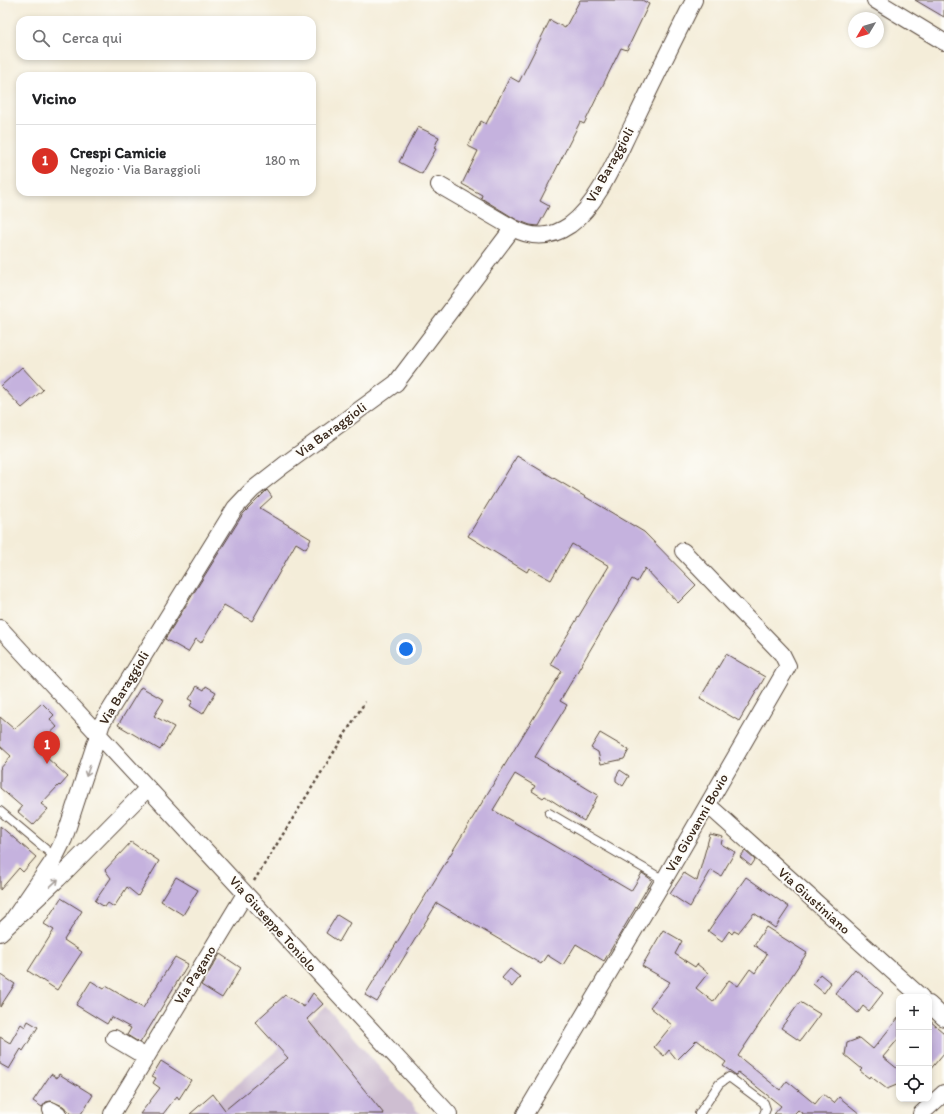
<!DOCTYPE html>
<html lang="it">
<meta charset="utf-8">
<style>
:root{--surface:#fff;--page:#f2f2f2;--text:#202124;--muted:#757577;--line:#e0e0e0;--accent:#d93025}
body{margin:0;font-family:Itim,sans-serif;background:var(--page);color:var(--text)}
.controls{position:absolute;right:12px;bottom:12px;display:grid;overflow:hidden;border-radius:8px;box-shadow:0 2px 6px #0003}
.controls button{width:36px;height:36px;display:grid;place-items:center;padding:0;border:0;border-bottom:1px solid var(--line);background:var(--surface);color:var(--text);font:20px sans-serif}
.compass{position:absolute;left:848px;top:12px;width:36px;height:36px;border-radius:50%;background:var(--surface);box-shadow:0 2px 6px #0003;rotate:232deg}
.you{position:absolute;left:406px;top:649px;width:14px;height:14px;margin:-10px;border:3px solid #fff;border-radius:50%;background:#1a73e8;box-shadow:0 0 0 6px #1a73e833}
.badge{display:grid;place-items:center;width:26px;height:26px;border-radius:50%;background:var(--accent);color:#fff;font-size:13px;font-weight:700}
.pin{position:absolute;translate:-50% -33px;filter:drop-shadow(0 1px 2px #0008)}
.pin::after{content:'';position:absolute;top:21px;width:14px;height:12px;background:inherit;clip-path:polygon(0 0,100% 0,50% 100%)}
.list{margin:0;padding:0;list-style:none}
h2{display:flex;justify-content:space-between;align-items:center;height:52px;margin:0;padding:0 16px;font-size:17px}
h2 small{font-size:13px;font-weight:400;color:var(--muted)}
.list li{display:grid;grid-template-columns:26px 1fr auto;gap:12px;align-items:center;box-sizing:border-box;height:72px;padding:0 16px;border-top:1px solid var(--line)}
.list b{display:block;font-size:15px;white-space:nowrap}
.list p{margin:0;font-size:13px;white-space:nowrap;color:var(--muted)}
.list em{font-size:13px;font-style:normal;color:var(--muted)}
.icon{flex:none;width:22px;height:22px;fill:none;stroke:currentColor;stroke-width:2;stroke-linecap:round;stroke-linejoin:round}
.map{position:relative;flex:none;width:944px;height:1114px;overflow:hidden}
.search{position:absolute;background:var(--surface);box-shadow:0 2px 6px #0003;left:16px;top:16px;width:300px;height:44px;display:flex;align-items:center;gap:10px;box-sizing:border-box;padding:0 14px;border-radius:12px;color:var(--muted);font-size:15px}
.panel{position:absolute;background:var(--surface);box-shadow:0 2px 6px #0003;left:16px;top:72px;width:300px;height:124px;border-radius:12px}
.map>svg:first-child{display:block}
</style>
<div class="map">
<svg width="944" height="1114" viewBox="0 0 944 1114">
<rect width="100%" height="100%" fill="#fdfcf7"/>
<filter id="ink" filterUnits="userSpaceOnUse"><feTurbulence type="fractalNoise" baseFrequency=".025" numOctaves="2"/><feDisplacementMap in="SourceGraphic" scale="8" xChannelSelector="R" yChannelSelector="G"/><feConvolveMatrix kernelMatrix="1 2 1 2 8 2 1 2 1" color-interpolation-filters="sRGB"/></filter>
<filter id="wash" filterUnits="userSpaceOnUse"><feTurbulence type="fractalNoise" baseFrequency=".012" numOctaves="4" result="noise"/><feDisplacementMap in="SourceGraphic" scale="16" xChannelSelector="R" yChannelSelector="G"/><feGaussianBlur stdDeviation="0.9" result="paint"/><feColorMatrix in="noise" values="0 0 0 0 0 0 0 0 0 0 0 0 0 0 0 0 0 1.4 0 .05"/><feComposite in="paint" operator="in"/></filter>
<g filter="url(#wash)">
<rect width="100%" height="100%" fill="#f4edd9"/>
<!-- industrial -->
<path fill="#cebed1" d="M 326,1006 L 420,1114 L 203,1114 L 277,1050 Z"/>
<g id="blocks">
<!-- building -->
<path fill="#c5b2de" d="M 580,0 L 642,0 L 649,4 L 627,50 L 621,48 L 584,124 L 580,122 L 540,201 L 549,206 L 538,226 L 530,225 L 517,220 L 481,198 L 482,195 L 462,184 L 478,151 L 468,146 L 481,121 L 486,124 L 510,77 L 519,82 L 550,20 L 565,28 Z
M 915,0 L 944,0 L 944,17 Z
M 418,127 L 439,137 L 434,148 L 436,149 L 422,174 L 399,162 Z
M 22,367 L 43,390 L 22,408 L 1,386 Z
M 517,456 L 644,532 L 696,585 L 678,603 L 645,568 L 637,582 L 632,579 L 560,701 L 567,705 L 535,757 L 598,795 L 584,821 L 545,796 L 543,798 L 532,791 L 535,786 L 515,774 L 493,810 L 631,891 L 642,873 L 652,880 L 604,961 L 576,944 L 563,965 L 547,955 L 541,964 L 437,903 L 377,1002 L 365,995 L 562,671 L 550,664 L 609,566 L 572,544 L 551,580 L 529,568 L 527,572 L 468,536 Z
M 267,490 L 272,497 L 260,508 L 311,539 L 306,549 L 296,543 L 252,621 L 224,605 L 201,643 L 196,639 L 188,652 L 165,639 L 243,514 Z
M 726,654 L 765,677 L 739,721 L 700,698 Z
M 197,686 L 204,690 L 206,686 L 216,692 L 203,714 L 190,706 L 193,701 L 189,699 Z
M 141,687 L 164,700 L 154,716 L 174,727 L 160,750 L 118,725 Z
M 42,703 L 54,715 L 50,719 L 57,727 L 35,747 L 68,777 L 60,786 L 59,785 L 41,804 L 48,809 L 33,825 L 18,812 L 22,807 L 0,788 L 0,769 L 11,756 L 0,746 L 0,717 L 14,729 Z
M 600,733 L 629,750 L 624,759 L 601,764 L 598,752 L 591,748 Z
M 620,770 L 629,776 L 623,786 L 616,781 L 616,777 Z
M 0,826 L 36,857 L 23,872 L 19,868 L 0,890 Z
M 710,834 L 723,837 L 721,844 L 735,852 L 721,876 L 711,870 L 690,907 L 670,894 L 684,873 L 697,881 Z
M 131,842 L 159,861 L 138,896 L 127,887 L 114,907 L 108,903 L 105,907 L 95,901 L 111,878 L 105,870 Z
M 745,851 L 755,860 L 751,866 L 740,857 Z
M 176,877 L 198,890 L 183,915 L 161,901 Z
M 746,877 L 789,907 L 775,928 L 754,913 L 738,933 L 734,931 L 732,934 L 729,931 L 722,941 L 708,931 Z
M 61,898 L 82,911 L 64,940 L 82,952 L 57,990 L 28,971 L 54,930 L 44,924 Z
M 337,915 L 350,923 L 339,942 L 326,933 Z
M 766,927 L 807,953 L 738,1056 L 780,1090 L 787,1081 L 815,1104 L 823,1094 L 834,1103 L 839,1097 L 860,1114 L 803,1114 L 798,1110 L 794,1114 L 774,1114 L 781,1106 L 738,1072 L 736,1075 L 723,1066 L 726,1062 L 697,1040 L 677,1060 L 669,1050 L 664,1056 L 654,1047 L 672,1025 L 650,1007 L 670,982 L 642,966 L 663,930 L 682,941 L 675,954 L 695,967 L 697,964 L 708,973 L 696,988 L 713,1002 L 729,980 L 738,986 L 750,969 L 755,973 L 767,954 L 754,945 Z
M 220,954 L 241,968 L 222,998 L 201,985 Z
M 175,957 L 188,964 L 140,1043 L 127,1035 L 131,1028 L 111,1017 L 107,1024 L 76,1005 L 91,981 L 104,989 L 106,986 L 143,1008 Z
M 510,969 L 520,977 L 512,987 L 502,978 Z
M 855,969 L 883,993 L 869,1011 L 863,1006 L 858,1013 L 835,993 Z
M 0,974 L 15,984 L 0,1007 Z
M 820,974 L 831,983 L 824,993 L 813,984 Z
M 313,993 L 323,1004 L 307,1019 L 384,1114 L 190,1114 L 213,1094 L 225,1110 L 288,1058 L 255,1022 L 285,995 L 304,1007 Z
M 800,1002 L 820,1014 L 800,1041 L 781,1028 Z
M 899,1017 L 899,1038 L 883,1057 L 899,1070 L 899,1084 L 887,1089 L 870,1076 L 869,1078 L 860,1071 L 862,1069 L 845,1055 L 847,1043 L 860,1038 L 873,1049 Z
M 929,1020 L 944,1033 L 944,1053 L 929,1071 Z
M 28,1021 L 38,1027 L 23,1051 L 21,1049 L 9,1069 L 0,1064 L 0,1037 L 10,1043 L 21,1024 L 25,1027 Z
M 161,1061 L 191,1080 L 179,1099 L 177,1096 L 163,1114 L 140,1114 L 160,1088 L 153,1083 L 156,1078 L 152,1076 Z
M 51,1074 L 57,1078 L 59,1074 L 93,1095 L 81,1114 L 72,1114 L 63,1106 L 51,1101 L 46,1102 L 42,1107 L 33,1101 Z"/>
</g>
</g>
<g filter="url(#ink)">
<use href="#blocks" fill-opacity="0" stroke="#57473a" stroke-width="1"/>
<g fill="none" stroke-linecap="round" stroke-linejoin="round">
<!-- lane casing -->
<g stroke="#57473a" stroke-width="10">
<path id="lane" d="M 0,811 L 55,857
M 549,813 L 664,880
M 699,1114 L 719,1084 L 729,1077 L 764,1103 L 766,1109 L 764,1114"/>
</g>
<!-- street casing -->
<g stroke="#57473a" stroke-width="18">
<path id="street" d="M 875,0 L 944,42
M 439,185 L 513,228
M 0,628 L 449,1114
M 708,805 L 921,997
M 14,918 L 53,861 L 64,839 L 102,723 L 235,508 L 252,490 L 284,465 L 396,383 L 513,228 C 533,239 551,238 570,225 C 600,203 618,153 635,120 C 654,80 674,40 694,0
M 0,933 L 58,879 L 147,789
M 929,1004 L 944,1018
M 114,1038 L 146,1057
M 51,1110 L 58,1114
M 112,1114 L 245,894
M 525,1114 L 664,880 L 788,666 L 782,654 L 683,551
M 921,1114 L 944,1093"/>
</g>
<!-- path -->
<path stroke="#57473a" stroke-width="2.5" stroke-dasharray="3 3" stroke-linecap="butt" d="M 254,881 L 365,702"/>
<!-- lane -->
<use href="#lane" stroke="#fff" stroke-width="8"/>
<!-- street -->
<use href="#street" stroke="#fff" stroke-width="16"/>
</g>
<!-- one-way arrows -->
<defs><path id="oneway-shaft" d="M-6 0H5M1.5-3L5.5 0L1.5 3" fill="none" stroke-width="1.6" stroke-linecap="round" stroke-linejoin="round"/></defs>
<g stroke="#a79f9a">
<use href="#oneway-shaft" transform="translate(88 771) rotate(109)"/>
<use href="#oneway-shaft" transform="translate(54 883) rotate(-43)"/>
</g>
</g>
<g text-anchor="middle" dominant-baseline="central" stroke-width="3.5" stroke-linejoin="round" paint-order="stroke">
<!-- street labels -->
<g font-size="14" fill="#3b2a1e" stroke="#fdfcf7">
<text transform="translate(610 165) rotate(-61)">Via Baraggioli</text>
<text transform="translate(331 430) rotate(-36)">Via Baraggioli</text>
<text transform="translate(124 688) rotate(-59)">Via Baraggioli</text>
<text transform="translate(697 823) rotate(-60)">Via Giovanni Bovio</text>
<text transform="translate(814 901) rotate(42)">Via Giustiniano</text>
<text transform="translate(273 924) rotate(48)">Via Giuseppe Toniolo</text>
<text transform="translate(195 975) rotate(-58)">Via Pagano</text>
</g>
</g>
</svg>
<div class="controls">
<button>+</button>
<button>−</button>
<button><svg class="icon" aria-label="locate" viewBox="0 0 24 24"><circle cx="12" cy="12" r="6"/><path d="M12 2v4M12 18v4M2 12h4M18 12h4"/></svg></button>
</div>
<svg class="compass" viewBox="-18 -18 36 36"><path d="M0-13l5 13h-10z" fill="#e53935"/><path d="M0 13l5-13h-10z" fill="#757577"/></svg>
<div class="you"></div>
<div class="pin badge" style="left:47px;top:764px">1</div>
<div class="search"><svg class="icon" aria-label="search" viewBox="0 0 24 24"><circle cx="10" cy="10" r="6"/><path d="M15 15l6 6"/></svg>Cerca qui</div>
<section class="panel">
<h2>Vicino<small></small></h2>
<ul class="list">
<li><span class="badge">1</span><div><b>Crespi Camicie</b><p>Negozio · Via Baraggioli</p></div><em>180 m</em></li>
</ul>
</section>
</div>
